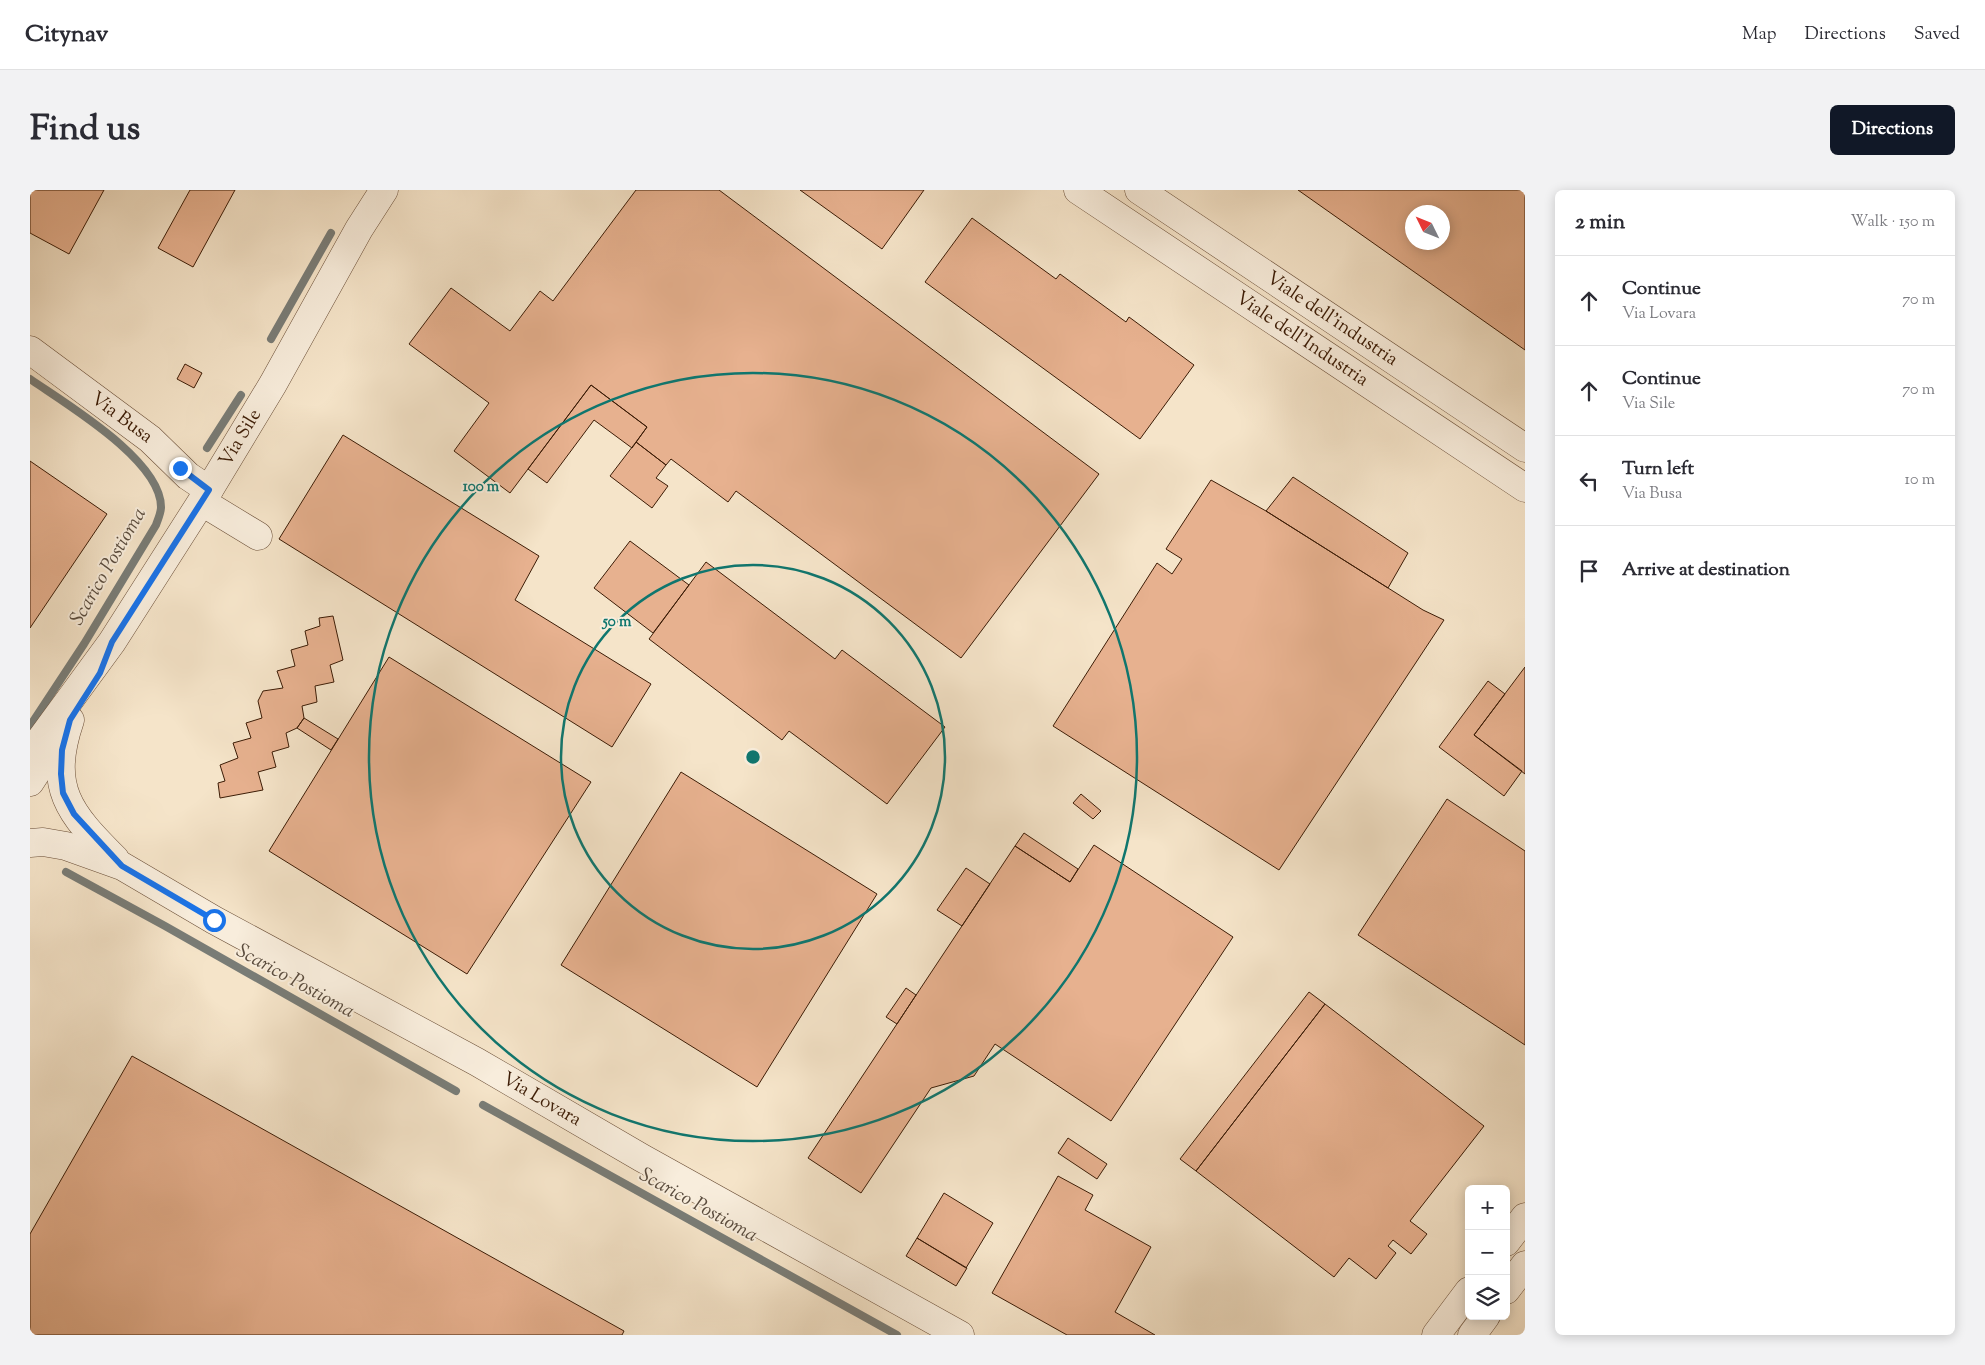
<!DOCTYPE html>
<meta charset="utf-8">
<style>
:root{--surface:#fff;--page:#f2f2f3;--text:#2b2b33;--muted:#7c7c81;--line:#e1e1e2;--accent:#111827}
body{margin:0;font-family:"Sorts Mill Goudy",serif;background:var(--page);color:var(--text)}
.controls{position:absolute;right:15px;bottom:15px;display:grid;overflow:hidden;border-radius:8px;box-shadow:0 2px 12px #0003}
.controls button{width:45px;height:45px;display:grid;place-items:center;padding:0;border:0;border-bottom:1px solid var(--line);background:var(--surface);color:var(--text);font:25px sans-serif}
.compass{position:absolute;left:1375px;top:15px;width:45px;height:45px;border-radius:50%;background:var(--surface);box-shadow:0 2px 12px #0003;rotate:313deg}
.stop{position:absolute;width:15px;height:15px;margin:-11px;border:4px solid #1a73e8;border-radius:50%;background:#fff}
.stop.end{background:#1a73e8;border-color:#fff;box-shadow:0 1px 5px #0008}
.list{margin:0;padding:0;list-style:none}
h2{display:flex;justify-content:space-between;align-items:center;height:65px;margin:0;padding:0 20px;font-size:21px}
h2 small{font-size:16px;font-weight:400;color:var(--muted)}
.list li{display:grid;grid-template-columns:32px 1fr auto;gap:15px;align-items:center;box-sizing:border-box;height:90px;padding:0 20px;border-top:1px solid var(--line)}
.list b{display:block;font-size:19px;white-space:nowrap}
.list p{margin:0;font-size:16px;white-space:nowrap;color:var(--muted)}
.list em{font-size:16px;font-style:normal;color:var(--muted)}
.icon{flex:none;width:28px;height:28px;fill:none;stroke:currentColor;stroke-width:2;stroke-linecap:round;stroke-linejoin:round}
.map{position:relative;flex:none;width:1495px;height:1145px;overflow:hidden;border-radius:8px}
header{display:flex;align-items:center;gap:30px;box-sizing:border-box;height:70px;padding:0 25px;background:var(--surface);border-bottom:1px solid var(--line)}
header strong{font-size:24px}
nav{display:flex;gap:28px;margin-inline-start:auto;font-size:18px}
.intro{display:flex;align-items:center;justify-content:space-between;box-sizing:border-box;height:120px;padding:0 30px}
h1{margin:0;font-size:35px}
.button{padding:12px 22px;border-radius:8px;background:var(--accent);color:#fff;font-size:18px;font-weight:700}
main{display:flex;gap:30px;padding:0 30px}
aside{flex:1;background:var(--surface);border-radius:8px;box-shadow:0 2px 12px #0003}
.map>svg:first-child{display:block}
</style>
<header>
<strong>Citynav</strong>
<nav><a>Map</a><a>Directions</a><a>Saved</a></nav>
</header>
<div class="intro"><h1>Find us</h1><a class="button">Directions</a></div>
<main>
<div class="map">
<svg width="1495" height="1145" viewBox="0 0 1495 1145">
<rect width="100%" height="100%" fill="#f5e4c9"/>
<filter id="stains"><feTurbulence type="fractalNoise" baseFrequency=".004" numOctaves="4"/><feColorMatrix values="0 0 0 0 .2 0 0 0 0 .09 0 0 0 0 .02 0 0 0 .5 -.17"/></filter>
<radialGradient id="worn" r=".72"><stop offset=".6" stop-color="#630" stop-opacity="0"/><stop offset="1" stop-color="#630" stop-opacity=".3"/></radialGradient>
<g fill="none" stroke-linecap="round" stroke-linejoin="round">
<!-- stream -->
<path stroke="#797c76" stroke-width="8" d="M 241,149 L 301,43
M 0,189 C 36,214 131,270 131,317 C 131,323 128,329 126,335 L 54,454 L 0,536
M 177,258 L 211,205
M 36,682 L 135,736 L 426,901
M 453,915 L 867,1145"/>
</g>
<!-- building -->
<path fill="#e7b18f" stroke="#3c1c06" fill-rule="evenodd" d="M 0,0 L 74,0 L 39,64 L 0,43 Z
M 160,0 L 205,0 L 163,77 L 128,58 Z
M 606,0 L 689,0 L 1069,284 L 931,468 L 706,301 L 698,312 L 641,269 L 636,275 L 606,252 L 617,237 L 561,195 L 480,303 L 424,261 L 459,213 L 379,154 L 421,98 L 480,141 L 510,101 L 523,111 Z
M 770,0 L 894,0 L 852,59 Z
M 1268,0 L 1495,0 L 1495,160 ZM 1382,22 L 1412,22 L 1412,52 L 1382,52 Z
M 942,28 L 1026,89 L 1030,84 L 1096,132 L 1099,127 L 1164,175 L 1110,249 L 895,92 Z
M 155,174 L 172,183 L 164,198 L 147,189 Z
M 561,195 L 617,237 L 602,258 L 564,230 L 517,293 L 498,279 Z
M 313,245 L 509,366 L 485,410 L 621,494 L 582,557 L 249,349 Z
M 606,252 L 636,275 L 626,288 L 638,296 L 622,318 L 580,286 Z
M 0,271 L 77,324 L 0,438 Z
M 1263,287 L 1378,363 L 1358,398 L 1236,321 Z
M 1181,290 L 1236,321 L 1393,420 L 1414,430 L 1249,680 L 1023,536 L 1127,373 L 1142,384 L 1152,369 L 1136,359 Z
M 600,351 L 659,395 L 623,443 L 564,398 Z
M 676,372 L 805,469 L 812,460 L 915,537 L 857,614 L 759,541 L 752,550 L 619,449 Z
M 303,426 L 313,470 L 300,475 L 304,492 L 285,496 L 287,512 L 272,516 L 274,528 L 267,538 L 256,543 L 259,557 L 242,562 L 246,577 L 228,582 L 233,600 L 190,608 L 188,593 L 195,591 L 190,575 L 208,568 L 203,553 L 221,548 L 216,533 L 232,528 L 228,511 L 233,501 L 253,498 L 247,481 L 265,476 L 261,460 L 278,455 L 275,441 L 290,436 L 289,428 Z
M 359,467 L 561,592 L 437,784 L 239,661 Z
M 1495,477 L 1495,584 L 1444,545 Z
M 1458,491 L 1475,504 L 1444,545 L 1492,581 L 1474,606 L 1409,557 Z
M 274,528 L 308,549 L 301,560 L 267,538 Z
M 651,582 L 847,704 L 727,897 L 531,775 Z
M 1051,604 L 1071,621 L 1063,629 L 1043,613 Z
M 1417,609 L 1495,661 L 1495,855 L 1328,745 Z
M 994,643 L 1048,679 L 1040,692 L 985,656 Z
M 1064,655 L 1203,747 L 1081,931 L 965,854 L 944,886 L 901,898 L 831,1003 L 778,968 L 985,656 L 1040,692 Z
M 936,678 L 960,694 L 932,736 L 907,720 Z
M 876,798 L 886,805 L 867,834 L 856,827 Z
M 1279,802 L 1295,814 L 1166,981 L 1150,969 Z
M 1295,814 L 1454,936 L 1380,1031 L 1397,1044 L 1381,1064 L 1363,1050 L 1358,1056 L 1366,1063 L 1346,1089 L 1319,1068 L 1304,1087 L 1166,981 Z
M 102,866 L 594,1141 L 592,1145 L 0,1145 L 0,1044 Z
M 1038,948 L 1077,974 L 1067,989 L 1028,963 Z
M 1028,986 L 1063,1005 L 1055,1020 L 1121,1057 L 1085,1122 L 1125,1145 L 1037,1145 L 962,1103 Z
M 914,1003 L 963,1033 L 936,1078 L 887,1048 Z
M 887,1048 L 937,1078 L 926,1096 L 876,1066 Z"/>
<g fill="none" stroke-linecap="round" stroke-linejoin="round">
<!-- minor casing -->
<g stroke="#6a4e37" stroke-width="29">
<g id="minor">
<path id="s1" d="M 1048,0 L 1495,298"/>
<path id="s2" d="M 1109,0 L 1495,258"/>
<path id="s3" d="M 0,160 L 120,249 L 158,286 L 179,300"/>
<path d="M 172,312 L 228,346"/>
<path d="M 40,530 C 17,598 39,623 85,669"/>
<path id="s4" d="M 0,564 L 82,452 L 179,300 L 243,194 L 329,39 L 354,0"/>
<path d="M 0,592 L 28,549"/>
<path id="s5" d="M 0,653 L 13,652 L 36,656 L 92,676 L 184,730 L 447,872 L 612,968 L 930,1145"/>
<path d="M 1476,1052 L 1495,1027"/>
<path d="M 1476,1100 L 1495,1075"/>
<path d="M 1406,1145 L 1439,1101"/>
<path d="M 1442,1145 L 1456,1126"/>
</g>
</g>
<!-- minor -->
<use href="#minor" stroke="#f8eddc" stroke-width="28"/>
</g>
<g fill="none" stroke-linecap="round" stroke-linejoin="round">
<!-- route -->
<path stroke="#1a73e8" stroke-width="6" d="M 150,278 L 179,300 L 82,452 L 70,483 L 40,530 L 32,560 L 31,584 L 33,603 L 44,624 L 92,676 L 184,730"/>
</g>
<!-- distance rings -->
<g fill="none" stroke="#0f766e" stroke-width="2.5">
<circle cx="723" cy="567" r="192"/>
<circle cx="723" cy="567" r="384"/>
</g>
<g text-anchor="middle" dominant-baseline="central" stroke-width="4" stroke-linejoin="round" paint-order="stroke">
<!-- street labels -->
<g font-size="19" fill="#3c1c06" stroke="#f8eddc">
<text stroke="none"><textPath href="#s2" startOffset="232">Viale dell'industria</textPath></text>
<text stroke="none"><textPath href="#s1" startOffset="269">Viale dell'Industria</textPath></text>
<text stroke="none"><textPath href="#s3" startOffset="114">Via Busa</textPath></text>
<text stroke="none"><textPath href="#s4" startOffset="380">Via Sile</textPath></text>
<text stroke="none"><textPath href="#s5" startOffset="576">Via Lovara</textPath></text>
</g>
<!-- water labels -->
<g font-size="20" font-style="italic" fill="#5a4c3e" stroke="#f8eddc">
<text transform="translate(79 377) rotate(-60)">Scarico Postioma</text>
<text transform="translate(265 792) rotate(29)">Scarico Postioma</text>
<text transform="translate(668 1016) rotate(29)">Scarico Postioma</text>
</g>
</g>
<circle cx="723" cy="567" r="8" fill="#0f766e" stroke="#f8eddc" stroke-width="2.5"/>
<g font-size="15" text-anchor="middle" font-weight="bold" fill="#0f766e" stroke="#f8eddc" stroke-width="4" stroke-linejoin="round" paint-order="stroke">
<text x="451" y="301">100 m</text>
<text x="587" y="436">50 m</text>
</g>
<rect width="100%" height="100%" filter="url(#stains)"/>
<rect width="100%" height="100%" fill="url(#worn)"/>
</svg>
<div class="controls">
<button>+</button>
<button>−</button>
<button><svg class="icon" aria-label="layers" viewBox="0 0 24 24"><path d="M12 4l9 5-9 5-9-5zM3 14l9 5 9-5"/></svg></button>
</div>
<svg class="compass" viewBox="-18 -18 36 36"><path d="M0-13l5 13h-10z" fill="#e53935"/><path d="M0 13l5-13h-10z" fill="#7c7c81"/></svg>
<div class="stop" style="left:184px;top:730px"></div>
<div class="stop end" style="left:150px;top:278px"></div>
</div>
<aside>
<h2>2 min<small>Walk · 150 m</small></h2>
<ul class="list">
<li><svg class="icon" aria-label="ahead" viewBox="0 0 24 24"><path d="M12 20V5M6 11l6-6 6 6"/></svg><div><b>Continue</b><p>Via Lovara</p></div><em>70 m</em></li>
<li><svg class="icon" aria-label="ahead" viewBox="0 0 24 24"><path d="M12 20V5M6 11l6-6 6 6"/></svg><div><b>Continue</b><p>Via Sile</p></div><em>70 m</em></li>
<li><svg class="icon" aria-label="left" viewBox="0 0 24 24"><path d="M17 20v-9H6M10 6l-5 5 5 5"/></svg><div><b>Turn left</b><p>Via Busa</p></div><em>10 m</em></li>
<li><svg class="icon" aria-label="arrive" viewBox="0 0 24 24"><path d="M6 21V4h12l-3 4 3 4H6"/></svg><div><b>Arrive at destination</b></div></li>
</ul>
</aside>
</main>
